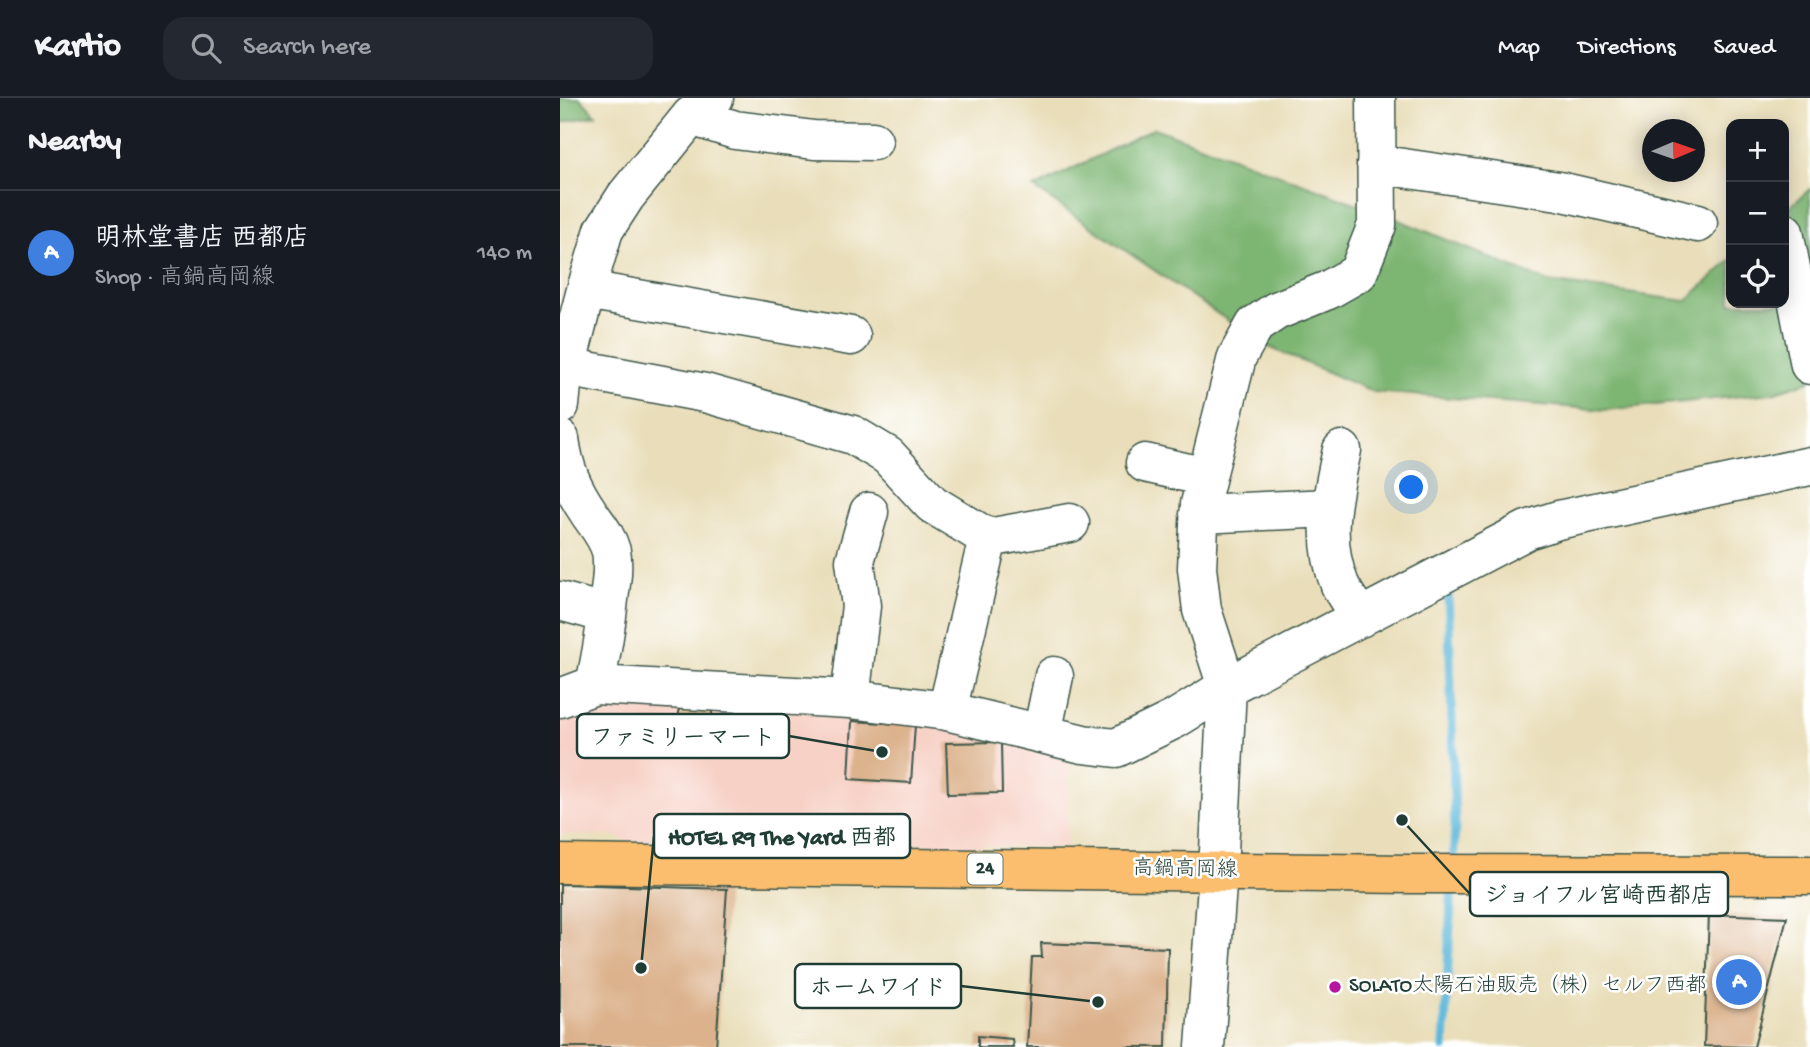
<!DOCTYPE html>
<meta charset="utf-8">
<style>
:root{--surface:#171b24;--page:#242831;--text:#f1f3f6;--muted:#9ea1a6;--line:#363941;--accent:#d690ce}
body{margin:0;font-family:"Gochi Hand","Klee One",sans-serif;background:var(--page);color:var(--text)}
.controls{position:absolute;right:21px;top:21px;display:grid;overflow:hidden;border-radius:14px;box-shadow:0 4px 18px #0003}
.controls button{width:63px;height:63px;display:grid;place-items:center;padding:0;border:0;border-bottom:2px solid var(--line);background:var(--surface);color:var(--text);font:35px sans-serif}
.compass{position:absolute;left:1082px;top:21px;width:63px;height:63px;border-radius:50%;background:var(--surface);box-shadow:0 4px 18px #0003;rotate:88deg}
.you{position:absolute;left:852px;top:390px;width:24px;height:24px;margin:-18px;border:5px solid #fff;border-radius:50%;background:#1a73e8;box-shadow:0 0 0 10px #1a73e833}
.badge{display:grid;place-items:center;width:46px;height:46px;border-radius:50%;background:var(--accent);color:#fff;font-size:23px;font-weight:700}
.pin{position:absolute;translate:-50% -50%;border:4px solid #fff;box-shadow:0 2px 7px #0006}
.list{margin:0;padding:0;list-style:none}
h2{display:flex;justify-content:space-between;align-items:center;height:91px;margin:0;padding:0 28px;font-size:30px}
h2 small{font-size:23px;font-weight:400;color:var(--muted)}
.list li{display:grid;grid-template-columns:46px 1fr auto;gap:21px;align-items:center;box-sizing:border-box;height:126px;padding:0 28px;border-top:2px solid var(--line)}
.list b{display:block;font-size:26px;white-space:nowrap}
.list p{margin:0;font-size:23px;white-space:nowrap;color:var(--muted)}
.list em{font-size:23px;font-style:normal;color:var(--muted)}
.icon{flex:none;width:38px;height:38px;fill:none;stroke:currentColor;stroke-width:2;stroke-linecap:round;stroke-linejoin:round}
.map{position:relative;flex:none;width:1250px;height:949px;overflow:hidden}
header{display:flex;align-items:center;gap:42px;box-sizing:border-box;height:98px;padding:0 35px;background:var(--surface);border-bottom:2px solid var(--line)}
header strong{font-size:33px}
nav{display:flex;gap:38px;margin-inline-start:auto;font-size:24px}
.search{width:490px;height:63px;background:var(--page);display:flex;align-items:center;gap:18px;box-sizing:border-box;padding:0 24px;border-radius:21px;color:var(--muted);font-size:26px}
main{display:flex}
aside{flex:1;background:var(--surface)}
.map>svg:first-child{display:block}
</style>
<header>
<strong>Kartio</strong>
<div class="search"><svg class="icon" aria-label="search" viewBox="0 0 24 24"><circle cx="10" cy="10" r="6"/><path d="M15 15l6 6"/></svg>Search here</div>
<nav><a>Map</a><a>Directions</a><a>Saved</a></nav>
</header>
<main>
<aside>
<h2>Nearby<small></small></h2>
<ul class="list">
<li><span class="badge" style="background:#3f7fe0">A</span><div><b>明林堂書店 西都店</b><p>Shop · 高鍋高岡線</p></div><em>140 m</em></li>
</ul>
</aside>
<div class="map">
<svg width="1250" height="949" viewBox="0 0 1250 949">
<rect width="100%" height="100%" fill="#fff"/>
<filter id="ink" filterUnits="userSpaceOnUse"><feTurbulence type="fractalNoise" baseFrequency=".0143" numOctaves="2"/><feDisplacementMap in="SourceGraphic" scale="14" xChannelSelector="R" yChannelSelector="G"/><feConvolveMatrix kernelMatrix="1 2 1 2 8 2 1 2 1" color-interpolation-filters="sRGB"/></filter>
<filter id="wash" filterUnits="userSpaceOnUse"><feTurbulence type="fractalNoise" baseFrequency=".00686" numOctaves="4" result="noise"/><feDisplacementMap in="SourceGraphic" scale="28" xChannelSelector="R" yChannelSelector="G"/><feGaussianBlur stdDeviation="1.57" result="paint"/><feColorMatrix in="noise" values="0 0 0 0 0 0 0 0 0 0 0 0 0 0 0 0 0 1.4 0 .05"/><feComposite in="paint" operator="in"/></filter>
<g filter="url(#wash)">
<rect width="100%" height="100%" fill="#e9deb9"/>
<!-- built -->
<path fill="#f7d1c6" d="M 38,601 L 374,622 L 510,656 L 507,749 L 68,744 L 56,738 L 0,736 L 0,618 Z"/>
<!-- forest -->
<path fill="#7db572" stroke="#4e7953" stroke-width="2" d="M 0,0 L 20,0 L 36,17 L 0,25 Z
M 594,30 L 827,117 L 988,184 L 1126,203 L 1171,162 L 1171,205 L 1224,205 L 1224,114 L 1250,91 L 1250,283 L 1212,295 L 1046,312 L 814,294 L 702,246 L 474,90 Z"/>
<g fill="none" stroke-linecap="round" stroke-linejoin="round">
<!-- stream -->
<path stroke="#5cb7da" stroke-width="9" d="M 888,489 L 895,727 L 893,767
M 884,949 L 892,785"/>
</g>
<g id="blocks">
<!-- building -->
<path fill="#dcb28c" d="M 152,610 L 152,650 L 83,651 L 82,623 L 119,623 L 119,611 Z
M 292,623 L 355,627 L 351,685 L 289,681 Z
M 441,644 L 442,695 L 388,696 L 386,645 Z
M 0,786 L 167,791 L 156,949 L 0,949 Z
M 1149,816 L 1227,819 L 1194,949 L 1144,948 Z
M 481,845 L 608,850 L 606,949 L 467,949 L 472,859 L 482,859 Z
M 418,938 L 452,941 L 453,949 L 418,949 Z"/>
</g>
</g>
<g filter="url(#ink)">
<use href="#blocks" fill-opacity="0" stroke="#3d5548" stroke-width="2"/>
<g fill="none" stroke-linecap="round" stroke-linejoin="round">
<!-- minor casing -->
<g stroke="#3d5548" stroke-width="41">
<path id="minor" d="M 131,18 L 175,32 L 254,42 L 313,43
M 816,66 L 999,93 L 1138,125
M 1224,134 L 1250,267
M 26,192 L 291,238
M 6,269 L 145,295 L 293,337 L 328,358 L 372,406 L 428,440 L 387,613
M 0,307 L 2,287 L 6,269 L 26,192 L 44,132 L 66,98 L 131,18 L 154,0
M 0,341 C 4,371 12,390 29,415 C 37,427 47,438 51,453 C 54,468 51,486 49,501 C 46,530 41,558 35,587
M 782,352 C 772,398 761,441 780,487 C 785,498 794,509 800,520
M 585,365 L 646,379
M 639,416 L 770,410
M 428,440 L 510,425
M 0,503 L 47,516
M 0,600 L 35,587 L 290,601 L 387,613 L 523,646 L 556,650 L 615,621 L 667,589 L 967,432 L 998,422 L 1250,368
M 290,601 L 301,508 L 295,463 L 309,414
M 482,636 L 494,578
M 645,949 L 658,774 L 667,589 L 642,512 L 637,470 L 640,406 L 677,259 L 695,227 L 716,213 L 768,192 L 798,175 L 817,127 L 816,0"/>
</g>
<!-- major casing -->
<g stroke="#3d5548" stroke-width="41">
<path id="major" d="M 0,766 L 850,776 L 1250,777"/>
</g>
<!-- minor -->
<use href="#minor" stroke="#fff" stroke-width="38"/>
<!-- major -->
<use href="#major" stroke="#fabe6e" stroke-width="38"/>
</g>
</g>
<!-- markers -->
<circle fill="#b5179e" stroke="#fff" stroke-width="2.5" cx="775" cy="889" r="7"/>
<g text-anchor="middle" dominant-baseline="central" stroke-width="5" stroke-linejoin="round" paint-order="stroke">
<!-- shield labels -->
<rect fill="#fff" stroke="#627771" stroke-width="2" x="407.5" y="755.5" width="35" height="31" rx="5"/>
<g font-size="19" font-weight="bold" fill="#1f3d34">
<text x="425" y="771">24</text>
</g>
<!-- street labels -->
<g font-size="21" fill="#1f3d34" stroke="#fff">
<text transform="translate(625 773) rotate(1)">高鍋高岡線</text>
</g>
<!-- poi labels -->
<g font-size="21" fill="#1f3d34" stroke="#fff" text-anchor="start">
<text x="789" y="889">SOLATO太陽石油販売（株）セルフ西都</text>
</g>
</g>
<!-- callouts -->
<path fill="none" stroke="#1f3d34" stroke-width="2.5" d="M322 654L229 638M81 870L94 738M842 722L910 796M538 904L401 888"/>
<g fill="#1f3d34" stroke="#fff" stroke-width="2.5">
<circle cx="322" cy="654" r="7"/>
<circle cx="81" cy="870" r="7"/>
<circle cx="842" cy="722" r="7"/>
<circle cx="538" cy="904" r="7"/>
</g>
<g fill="#fff" stroke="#1f3d34" stroke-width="2.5">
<rect x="17" y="616" width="212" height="44" rx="7"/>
<rect x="94" y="716" width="256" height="44" rx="7"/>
<rect x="910" y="774" width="258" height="44" rx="7"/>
<rect x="235" y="866" width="166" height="44" rx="7"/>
</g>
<g font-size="23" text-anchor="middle" font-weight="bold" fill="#1f3d34">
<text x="123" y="646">ファミリーマート</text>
<text x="222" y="746">HOTEL R9 The Yard 西都</text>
<text x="1039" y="804">ジョイフル宮崎西都店</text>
<text x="318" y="896">ホームワイド</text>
</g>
</svg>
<div class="controls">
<button>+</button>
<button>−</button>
<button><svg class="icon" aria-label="locate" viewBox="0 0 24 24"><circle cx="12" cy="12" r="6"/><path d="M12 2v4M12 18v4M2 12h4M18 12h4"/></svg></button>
</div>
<svg class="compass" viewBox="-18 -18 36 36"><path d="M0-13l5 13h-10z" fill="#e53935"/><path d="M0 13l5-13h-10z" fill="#9ea1a6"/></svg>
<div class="you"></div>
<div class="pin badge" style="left:1179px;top:884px;background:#3f7fe0">A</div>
</div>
</main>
